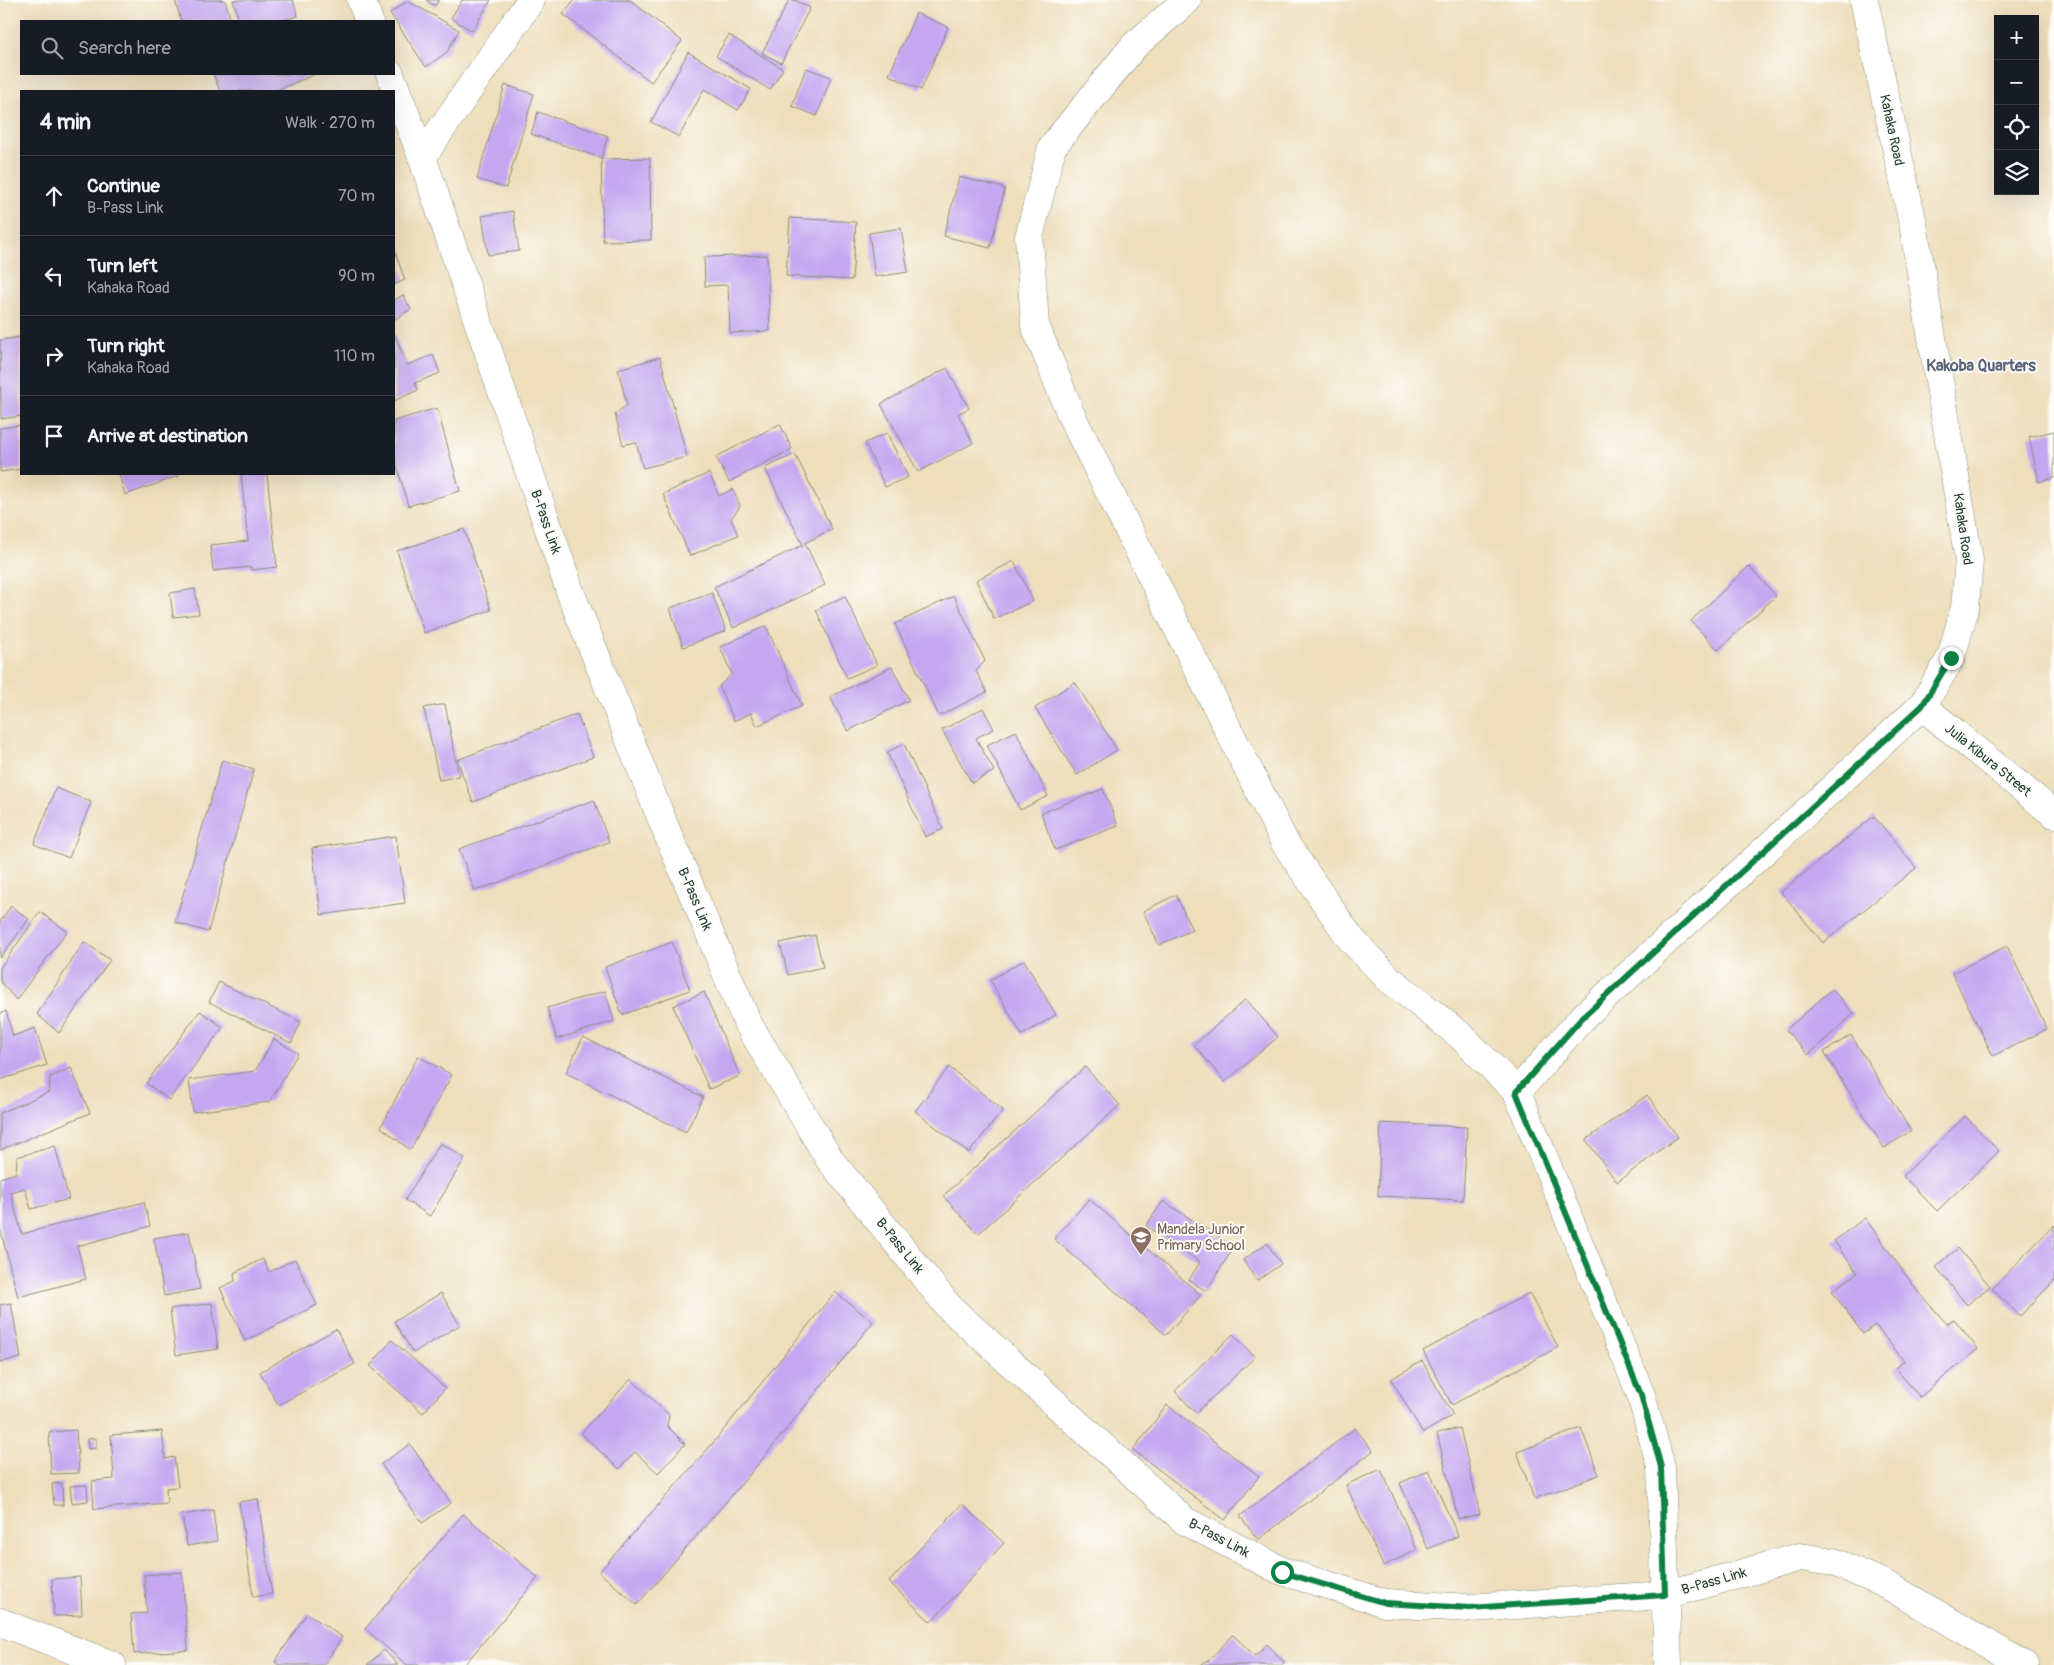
<!DOCTYPE html>
<meta charset="utf-8">
<style>
:root{--surface:#171b24;--page:#20242c;--text:#f1f3f6;--muted:#9ea1a6;--line:#363941}
body{margin:0;font-family:Pangolin,sans-serif;background:var(--page);color:var(--text)}
.controls{position:absolute;right:15px;top:15px;display:grid;overflow:hidden;border-radius:0px;box-shadow:0 5px 20px #0002}
.controls button{width:45px;height:45px;display:grid;place-items:center;padding:0;border:0;border-bottom:1px solid var(--line);background:var(--surface);color:var(--text);font:25px sans-serif}
.stop{position:absolute;width:15px;height:15px;margin:-11px;border:4px solid #0b8043;border-radius:50%;background:#fff}
.stop.end{background:#0b8043;border-color:#fff;box-shadow:0 1px 5px #0008}
.list{margin:0;padding:0;list-style:none}
h2{display:flex;justify-content:space-between;align-items:center;height:65px;margin:0;padding:0 20px;font-size:21px}
h2 small{font-size:16px;font-weight:400;color:var(--muted)}
.list li{display:grid;grid-template-columns:32px 1fr auto;gap:15px;align-items:center;box-sizing:border-box;height:80px;padding:0 20px;border-top:1px solid var(--line)}
.list b{display:block;font-size:19px;white-space:nowrap}
.list p{margin:0;font-size:16px;white-space:nowrap;color:var(--muted)}
.list em{font-size:16px;font-style:normal;color:var(--muted)}
.icon{flex:none;width:28px;height:28px;fill:none;stroke:currentColor;stroke-width:2;stroke-linecap:round;stroke-linejoin:round}
.map{position:relative;flex:none;width:2054px;height:1665px;overflow:hidden}
.search{position:absolute;background:var(--surface);box-shadow:0 5px 20px #0002;left:20px;top:20px;width:375px;height:55px;display:flex;align-items:center;gap:12px;box-sizing:border-box;padding:0 18px;border-radius:0px;color:var(--muted);font-size:19px}
.panel{position:absolute;background:var(--surface);box-shadow:0 5px 20px #0002;left:20px;top:90px;width:375px;height:385px;border-radius:0px}
.map>svg:first-child{display:block}
</style>
<div class="map">
<svg width="2054" height="1665" viewBox="0 0 2054 1665">
<rect width="100%" height="100%" fill="#fdfcf7"/>
<filter id="ink" filterUnits="userSpaceOnUse"><feTurbulence type="fractalNoise" baseFrequency=".02" numOctaves="2"/><feDisplacementMap in="SourceGraphic" scale="10" xChannelSelector="R" yChannelSelector="G"/><feConvolveMatrix kernelMatrix="1 2 1 2 8 2 1 2 1" color-interpolation-filters="sRGB"/></filter>
<filter id="wash" filterUnits="userSpaceOnUse"><feTurbulence type="fractalNoise" baseFrequency=".0096" numOctaves="4" result="noise"/><feDisplacementMap in="SourceGraphic" scale="20" xChannelSelector="R" yChannelSelector="G"/><feGaussianBlur stdDeviation="1.12" result="paint"/><feColorMatrix in="noise" values="0 0 0 0 0 0 0 0 0 0 0 0 0 0 0 0 0 1.4 0 .05"/><feComposite in="paint" operator="in"/></filter>
<g filter="url(#wash)">
<rect width="100%" height="100%" fill="#eedebc"/>
<g id="blocks">
<!-- building -->
<path fill="#c5a7f1" d="M 175,0 L 225,0 L 231,21 L 181,21 Z
M 233,0 L 293,0 L 298,16 L 280,21 L 239,21 Z
M 426,0 L 439,0 L 435,6 Z
M 462,0 L 491,0 L 472,31 L 451,18 Z
M 574,0 L 630,0 L 682,41 L 651,82 L 563,14 Z
M 789,0 L 795,0 L 810,8 L 781,63 L 762,53 Z
M 408,1 L 459,30 L 447,52 L 426,67 L 390,13 Z
M 916,13 L 948,27 L 921,90 L 889,75 Z
M 729,35 L 783,69 L 770,90 L 716,56 Z
M 688,52 L 751,89 L 738,110 L 704,89 L 679,137 L 651,122 Z
M 806,68 L 831,77 L 817,116 L 792,106 Z
M 213,74 L 316,74 L 274,91 L 220,91 Z
M 505,85 L 534,94 L 506,188 L 477,179 Z
M 538,112 L 608,136 L 601,158 L 531,134 Z
M 650,158 L 651,240 L 603,241 L 601,159 Z
M 959,177 L 1005,188 L 990,248 L 944,236 Z
M 513,211 L 519,251 L 488,255 L 482,216 Z
M 790,218 L 856,222 L 852,280 L 786,276 Z
M 901,228 L 908,272 L 875,277 L 869,233 Z
M 394,249 L 405,280 L 394,285 Z
M 767,255 L 770,331 L 730,333 L 728,285 L 705,286 L 704,257 Z
M 403,295 L 411,309 L 394,320 L 394,300 Z
M 394,333 L 407,365 L 433,355 L 440,373 L 415,383 L 418,390 L 394,401 Z
M 21,337 L 21,416 L 1,419 L 0,340 Z
M 660,357 L 687,457 L 643,468 L 636,442 L 623,445 L 615,414 L 627,405 L 618,369 Z
M 947,368 L 969,408 L 958,414 L 973,443 L 918,472 L 881,404 Z
M 437,408 L 460,491 L 408,506 L 394,455 L 394,421 Z
M 780,424 L 792,449 L 729,482 L 716,457 Z
M 21,425 L 21,469 L 0,472 L 0,428 Z
M 2054,431 L 2054,478 L 2039,482 L 2029,437 Z
M 887,433 L 908,477 L 885,487 L 865,443 Z
M 795,454 L 832,529 L 805,543 L 825,585 L 733,628 L 714,587 L 803,545 L 765,468 Z
M 709,473 L 719,496 L 733,489 L 740,506 L 731,519 L 738,535 L 690,556 L 663,494 Z
M 119,474 L 178,474 L 179,476 L 125,495 Z
M 241,474 L 267,474 L 277,567 L 251,570 L 251,567 L 213,571 L 210,545 L 248,541 Z
M 464,529 L 491,610 L 424,633 L 397,551 Z
M 1014,561 L 1033,601 L 994,619 L 976,580 Z
M 1749,566 L 1776,596 L 1718,650 L 1691,621 Z
M 195,589 L 199,614 L 173,617 L 170,593 Z
M 712,593 L 726,631 L 683,647 L 670,608 Z
M 845,596 L 877,665 L 847,678 L 816,610 Z
M 954,596 L 985,661 L 976,671 L 987,692 L 939,716 L 895,624 Z
M 766,626 L 802,706 L 757,726 L 751,713 L 734,721 L 719,686 L 732,674 L 720,647 Z
M 892,667 L 909,700 L 848,731 L 830,697 Z
M 1075,682 L 1117,750 L 1077,775 L 1035,708 Z
M 445,704 L 459,776 L 439,780 L 424,708 Z
M 983,708 L 994,729 L 976,738 L 994,771 L 972,783 L 942,730 Z
M 577,714 L 593,757 L 473,802 L 457,760 Z
M 1016,731 L 1048,796 L 1020,810 L 987,745 Z
M 904,744 L 943,829 L 925,837 L 887,752 Z
M 222,760 L 254,769 L 208,932 L 175,922 Z
M 56,788 L 91,802 L 69,858 L 34,844 Z
M 1103,789 L 1118,826 L 1055,850 L 1041,813 Z
M 594,800 L 609,842 L 475,891 L 459,849 Z
M 1874,816 L 1916,868 L 1823,943 L 1781,892 Z
M 396,836 L 405,903 L 321,915 L 312,848 Z
M 1176,895 L 1192,930 L 1159,945 L 1143,911 Z
M 11,906 L 29,919 L 0,958 L 0,922 Z
M 40,912 L 67,931 L 16,1000 L 0,981 L 0,968 Z
M 815,935 L 823,967 L 788,975 L 780,943 Z
M 84,942 L 110,960 L 59,1033 L 37,1014 Z
M 672,942 L 690,990 L 622,1015 L 605,967 Z
M 2007,946 L 2047,1029 L 1993,1056 L 1952,973 Z
M 1024,960 L 1056,1015 L 1022,1035 L 990,980 Z
M 219,982 L 301,1022 L 291,1043 L 209,1002 Z
M 1832,989 L 1854,1014 L 1808,1055 L 1786,1030 Z
M 605,991 L 614,1021 L 557,1039 L 547,1008 Z
M 704,992 L 740,1076 L 709,1089 L 673,1006 Z
M 1246,999 L 1278,1037 L 1225,1082 L 1194,1045 Z
M 6,1011 L 13,1036 L 35,1028 L 47,1065 L 0,1080 L 0,1014 Z
M 200,1011 L 223,1027 L 169,1100 L 146,1083 Z
M 1851,1035 L 1911,1131 L 1884,1148 L 1824,1052 Z
M 583,1037 L 703,1097 L 686,1132 L 566,1073 Z
M 274,1039 L 298,1053 L 270,1102 L 193,1112 L 189,1080 L 255,1071 Z
M 418,1056 L 452,1075 L 410,1150 L 381,1127 Z
M 949,1067 L 1003,1110 L 969,1153 L 915,1111 Z
M 1085,1067 L 1120,1105 L 978,1234 L 943,1196 Z
M 71,1068 L 90,1113 L 0,1150 L 0,1113 L 49,1092 L 50,1077 Z
M 1647,1095 L 1678,1137 L 1617,1182 L 1586,1140 Z
M 1965,1116 L 1999,1151 L 1937,1211 L 1903,1176 Z
M 1381,1123 L 1467,1127 L 1463,1200 L 1378,1196 Z
M 440,1143 L 465,1158 L 430,1216 L 405,1200 Z
M 55,1146 L 69,1199 L 31,1209 L 25,1188 L 10,1192 L 22,1234 L 144,1202 L 150,1226 L 77,1246 L 86,1279 L 18,1297 L 0,1228 L 0,1178 L 16,1173 L 17,1157 Z
M 1089,1199 L 1201,1295 L 1166,1335 L 1054,1239 Z
M 1163,1201 L 1234,1247 L 1206,1291 L 1189,1280 L 1200,1262 L 1146,1226 Z
M 1865,1218 L 1918,1292 L 1947,1324 L 1954,1319 L 1978,1349 L 1920,1397 L 1895,1368 L 1904,1361 L 1875,1325 L 1863,1334 L 1832,1291 L 1857,1273 L 1834,1241 Z
M 2054,1225 L 2054,1281 L 2020,1316 L 1992,1289 Z
M 189,1232 L 200,1289 L 164,1296 L 154,1238 Z
M 1267,1243 L 1281,1264 L 1257,1281 L 1243,1260 Z
M 1958,1248 L 1990,1286 L 1967,1305 L 1936,1267 Z
M 263,1259 L 269,1272 L 295,1259 L 317,1305 L 245,1341 L 220,1288 L 235,1281 L 234,1273 Z
M 835,1292 L 873,1322 L 751,1473 L 637,1605 L 599,1572 L 713,1443 Z
M 441,1293 L 460,1325 L 413,1353 L 394,1321 Z
M 1529,1293 L 1558,1347 L 1452,1405 L 1423,1351 Z
M 11,1303 L 21,1358 L 0,1362 L 0,1305 Z
M 212,1303 L 218,1349 L 176,1355 L 170,1309 Z
M 336,1329 L 355,1364 L 278,1405 L 260,1372 Z
M 1233,1334 L 1255,1357 L 1196,1413 L 1175,1391 Z
M 392,1340 L 445,1388 L 423,1413 L 370,1366 Z
M 1422,1361 L 1453,1415 L 1423,1433 L 1391,1379 Z
M 631,1379 L 669,1415 L 667,1426 L 685,1444 L 658,1473 L 635,1452 L 619,1469 L 581,1433 Z
M 1167,1405 L 1259,1476 L 1225,1520 L 1133,1450 Z
M 1355,1428 L 1373,1451 L 1258,1540 L 1240,1516 Z
M 1460,1428 L 1480,1514 L 1458,1519 L 1437,1433 Z
M 1581,1428 L 1599,1475 L 1534,1499 L 1517,1452 Z
M 76,1430 L 79,1473 L 51,1474 L 49,1432 Z
M 162,1431 L 165,1459 L 174,1457 L 178,1487 L 166,1488 L 167,1503 L 94,1509 L 92,1481 L 114,1479 L 111,1435 Z
M 96,1438 L 96,1448 L 88,1449 L 87,1439 Z
M 410,1444 L 451,1503 L 422,1523 L 381,1464 Z
M 1381,1469 L 1417,1550 L 1383,1566 L 1346,1485 Z
M 1429,1470 L 1458,1536 L 1428,1549 L 1400,1483 Z
M 62,1483 L 63,1505 L 54,1505 L 52,1484 Z
M 87,1485 L 88,1501 L 72,1503 L 70,1486 Z
M 258,1499 L 272,1594 L 253,1597 L 239,1502 Z
M 962,1504 L 1004,1543 L 931,1622 L 889,1582 Z
M 213,1510 L 217,1541 L 187,1546 L 182,1515 Z
M 463,1514 L 538,1578 L 464,1665 L 407,1665 L 365,1629 Z
M 182,1572 L 188,1650 L 134,1654 L 131,1614 L 147,1613 L 144,1575 Z
M 80,1577 L 82,1615 L 54,1616 L 52,1579 Z
M 307,1613 L 342,1637 L 324,1665 L 279,1665 L 275,1662 Z
M 1233,1635 L 1255,1656 L 1267,1644 L 1285,1663 L 1283,1665 L 1201,1665 L 1207,1660 L 1208,1661 Z
M 384,1650 L 398,1665 L 367,1665 Z"/>
</g>
</g>
<g filter="url(#ink)">
<use href="#blocks" fill-opacity="0" stroke="#868e78" stroke-width="1"/>
<g fill="none" stroke-linecap="round" stroke-linejoin="round">
<!-- street casing -->
<g stroke="#868e78" stroke-width="29">
<path id="street" d="M 361,0 L 369,21
M 1187,0 L 1134,46 L 1052,147 L 1029,237 L 1035,325 L 1072,417 L 1285,843 L 1350,938 L 1389,979 L 1461,1036 L 1517,1092
M 390,74 L 422,157 L 571,594 L 666,830 L 747,1022 L 830,1160 L 949,1307 L 1185,1521 L 1282,1571 L 1385,1603 L 1470,1608 L 1665,1595 L 1800,1557 L 1834,1562 L 1887,1585 L 2024,1665
M 422,157 L 531,0
M 1922,706 L 2054,814
M 0,1622 L 112,1665
M 1668,1665 L 1661,1467 L 1641,1395 L 1517,1092 L 1582,1018 L 1922,706 L 1951,658 L 1965,607 L 1969,560 L 1913,224 L 1864,0"/>
</g>
<!-- street -->
<use href="#street" stroke="#fff" stroke-width="28"/>
</g>
</g>
<g fill="none" stroke-linecap="round" stroke-linejoin="round" filter="url(#ink)">
<!-- route -->
<path stroke="#0b8043" stroke-width="6" d="M 1282,1572 L 1385,1603 L 1470,1608 L 1665,1595 L 1661,1467 L 1641,1395 L 1516,1092 L 1582,1018 L 1922,706 L 1951,658"/>
</g>
<!-- icons -->
<defs>
<g id="school-pin" transform="scale(1.125)"><path d="M0 17L-7.5 6A9.5 9.5 0 1 1 7.5 6Z" fill="#8d6e63" stroke="#fdfcf7"/><path d="M0-5L7-2L0 1L-7-2ZM-4 1L0 2.5L4 1V4Q0 6-4 4Z" fill="#fff"/></g>
</defs>
<g fill-rule="evenodd">
<use href="#school-pin" x="1141" y="1237"/>
</g>
<g text-anchor="middle" dominant-baseline="central" stroke-width="4" stroke-linejoin="round" paint-order="stroke">
<!-- street labels -->
<g font-size="14" fill="#1f3d34" stroke="#fdfcf7">
<text transform="translate(1892 130) rotate(78)">Kahaka Road</text>
<text transform="translate(546 522) rotate(71)">B-Pass Link</text>
<text transform="translate(1963 529) rotate(82)">Kahaka Road</text>
<text transform="translate(1988 760) rotate(39)">Julia Kibura Street</text>
<text transform="translate(695 899) rotate(67)">B-Pass Link</text>
<text transform="translate(900 1246) rotate(51)">B-Pass Link</text>
<text transform="translate(1219 1538) rotate(28)">B-Pass Link</text>
<text transform="translate(1714 1581) rotate(-16)">B-Pass Link</text>
</g>
<!-- education labels -->
<g font-size="14" fill="#785e54" stroke="#fdfcf7" text-anchor="start">
<text x="1157" y="1229">Mandela Junior<tspan x="1157" dy="16">Primary School</tspan></text>
</g>
<!-- quarter labels -->
<g font-size="16" font-weight="bold" fill="#596276" stroke="#fdfcf7">
<text x="1981" y="366">Kakoba Quarters</text>
</g>
</g>
</svg>
<div class="controls">
<button>+</button>
<button>−</button>
<button><svg class="icon" aria-label="locate" viewBox="0 0 24 24"><circle cx="12" cy="12" r="6"/><path d="M12 2v4M12 18v4M2 12h4M18 12h4"/></svg></button>
<button><svg class="icon" aria-label="layers" viewBox="0 0 24 24"><path d="M12 4l9 5-9 5-9-5zM3 14l9 5 9-5"/></svg></button>
</div>
<div class="stop" style="left:1282px;top:1572px"></div>
<div class="stop end" style="left:1951px;top:658px"></div>
<div class="search"><svg class="icon" aria-label="search" viewBox="0 0 24 24"><circle cx="10" cy="10" r="6"/><path d="M15 15l6 6"/></svg>Search here</div>
<section class="panel">
<h2>4 min<small>Walk · 270 m</small></h2>
<ul class="list">
<li><svg class="icon" aria-label="ahead" viewBox="0 0 24 24"><path d="M12 20V5M6 11l6-6 6 6"/></svg><div><b>Continue</b><p>B-Pass Link</p></div><em>70 m</em></li>
<li><svg class="icon" aria-label="left" viewBox="0 0 24 24"><path d="M17 20v-9H6M10 6l-5 5 5 5"/></svg><div><b>Turn left</b><p>Kahaka Road</p></div><em>90 m</em></li>
<li><svg class="icon" aria-label="right" viewBox="0 0 24 24"><path d="M7 20v-9h11M14 6l5 5-5 5"/></svg><div><b>Turn right</b><p>Kahaka Road</p></div><em>110 m</em></li>
<li><svg class="icon" aria-label="arrive" viewBox="0 0 24 24"><path d="M6 21V4h12l-3 4 3 4H6"/></svg><div><b>Arrive at destination</b></div></li>
</ul>
</section>
</div>
